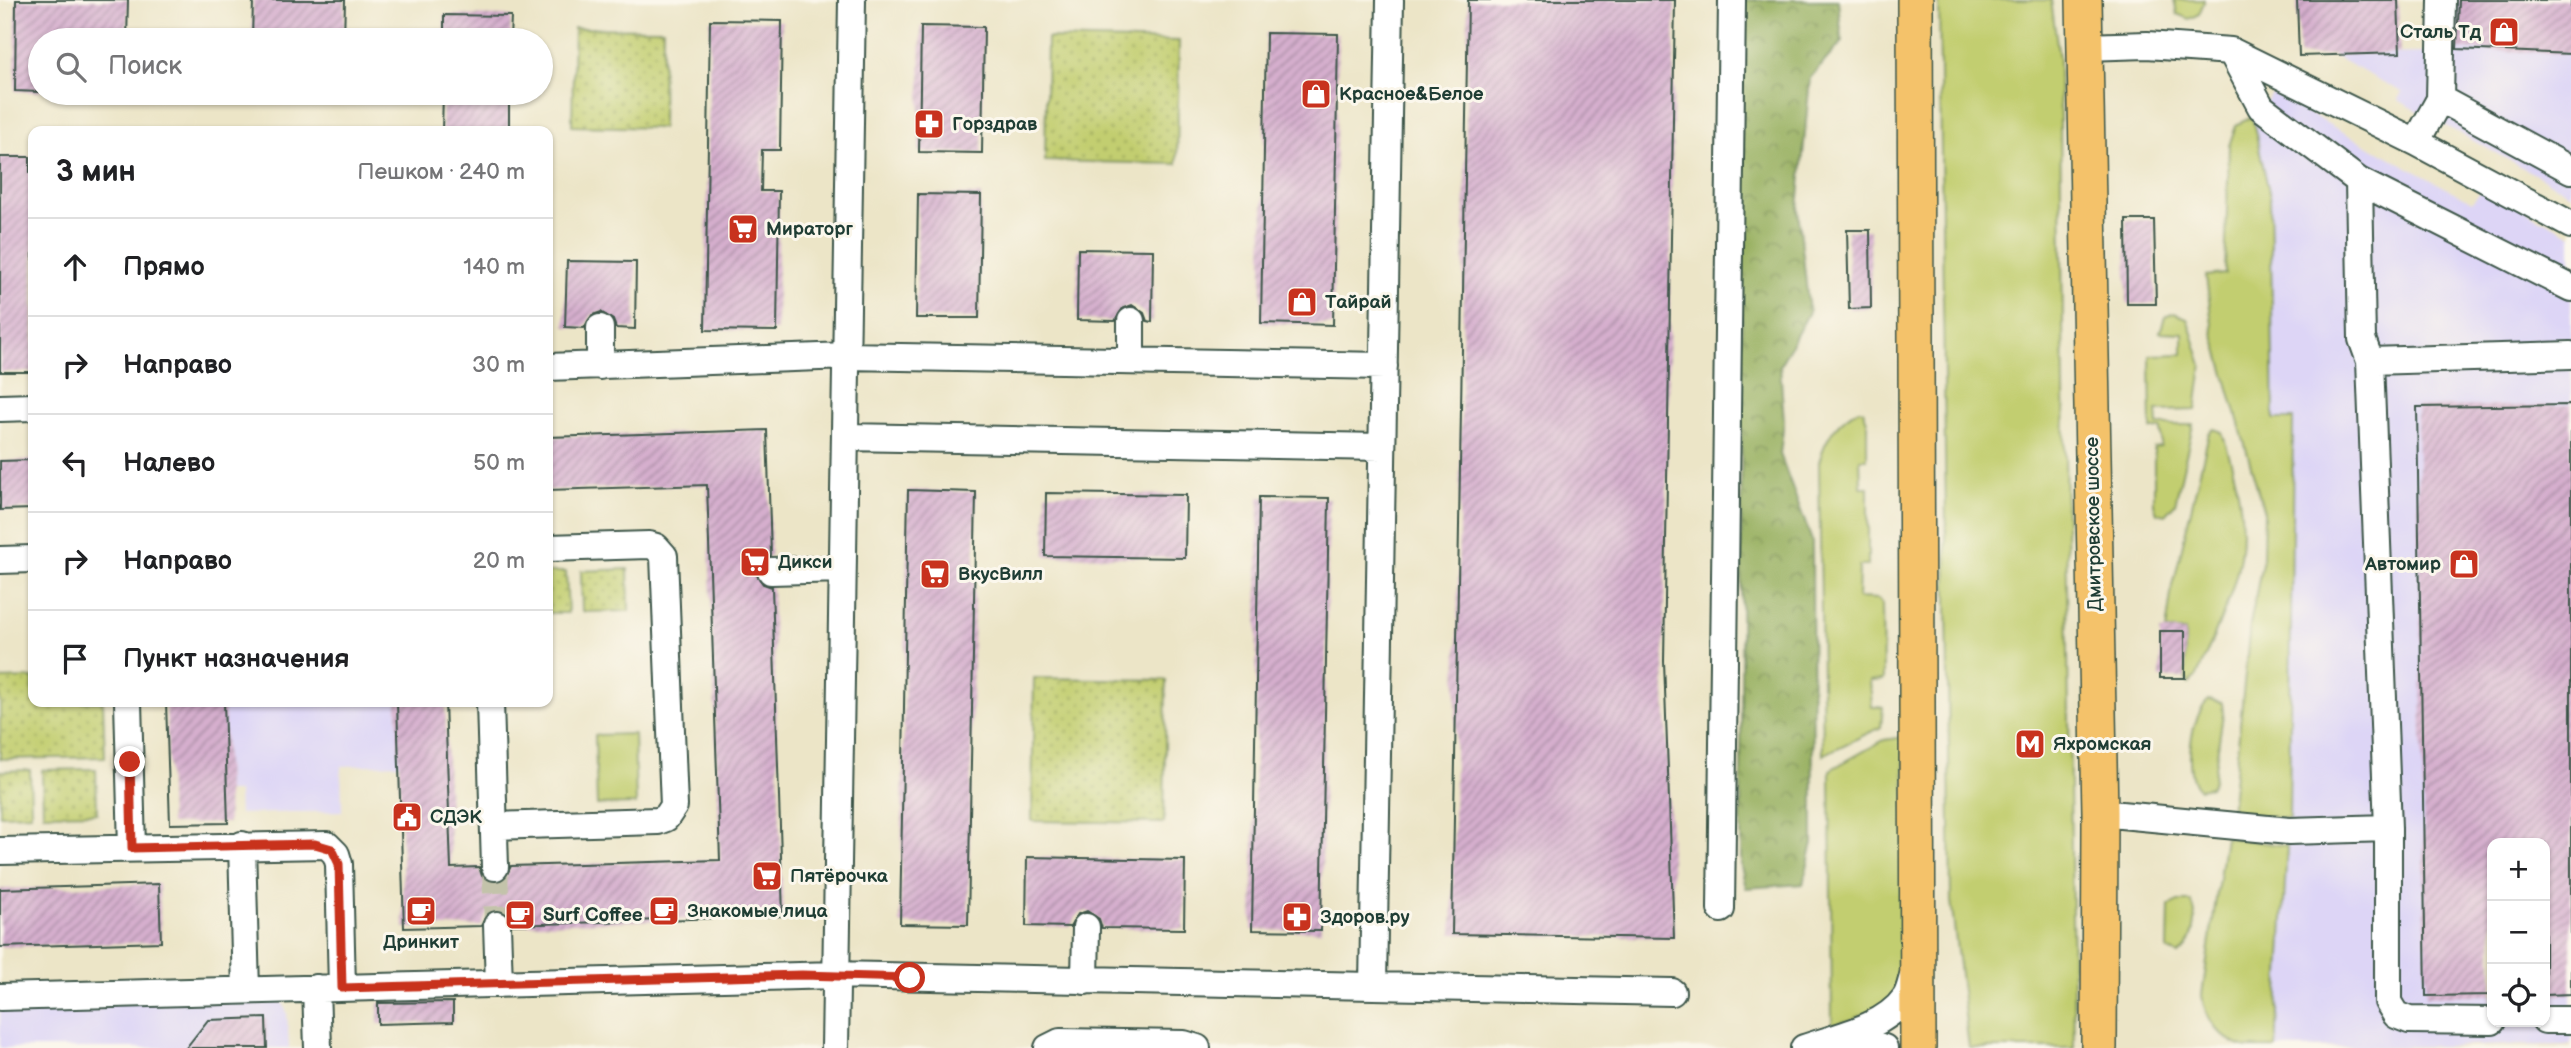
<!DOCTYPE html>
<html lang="ru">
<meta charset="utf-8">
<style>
:root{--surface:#fff;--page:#f2f2f2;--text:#202124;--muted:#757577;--line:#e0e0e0}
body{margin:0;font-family:"Balsamiq Sans",sans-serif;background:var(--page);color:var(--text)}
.controls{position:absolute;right:21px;bottom:21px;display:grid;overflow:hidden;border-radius:14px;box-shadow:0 2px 5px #0004}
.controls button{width:63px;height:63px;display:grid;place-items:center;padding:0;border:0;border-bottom:2px solid var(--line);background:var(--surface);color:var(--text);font:35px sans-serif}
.stop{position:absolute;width:21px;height:21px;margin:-16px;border:5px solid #c8321e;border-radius:50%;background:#fff}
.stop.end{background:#c8321e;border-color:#fff;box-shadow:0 2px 7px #0008}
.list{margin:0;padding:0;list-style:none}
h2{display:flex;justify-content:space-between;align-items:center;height:91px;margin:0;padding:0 28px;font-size:30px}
h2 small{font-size:23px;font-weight:400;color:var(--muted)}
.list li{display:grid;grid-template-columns:46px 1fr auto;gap:21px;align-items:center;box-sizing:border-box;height:98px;padding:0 28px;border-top:2px solid var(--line)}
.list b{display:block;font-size:26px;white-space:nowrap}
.list em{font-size:23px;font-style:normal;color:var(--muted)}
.icon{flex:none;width:38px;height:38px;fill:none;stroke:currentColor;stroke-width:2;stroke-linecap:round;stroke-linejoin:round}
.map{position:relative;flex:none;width:2571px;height:1048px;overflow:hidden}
.search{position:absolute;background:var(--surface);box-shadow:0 2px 5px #0004;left:28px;top:28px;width:525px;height:77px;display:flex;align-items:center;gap:18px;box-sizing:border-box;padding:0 24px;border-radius:38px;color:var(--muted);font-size:26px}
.panel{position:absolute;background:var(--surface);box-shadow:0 2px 5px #0004;left:28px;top:126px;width:525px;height:581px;border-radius:14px}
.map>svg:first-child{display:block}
</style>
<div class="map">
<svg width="2571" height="1048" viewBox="0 0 2571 1048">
<defs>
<pattern id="forest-crowns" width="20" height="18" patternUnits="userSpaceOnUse" patternTransform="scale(1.75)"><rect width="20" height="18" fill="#99b162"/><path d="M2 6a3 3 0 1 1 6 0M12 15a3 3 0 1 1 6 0" fill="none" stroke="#7c9152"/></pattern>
<pattern id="park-dots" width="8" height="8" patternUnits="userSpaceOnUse" patternTransform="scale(1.75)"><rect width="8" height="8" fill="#c2ce70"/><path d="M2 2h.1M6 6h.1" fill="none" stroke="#9da85d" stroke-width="1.8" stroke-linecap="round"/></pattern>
<pattern id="building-hatch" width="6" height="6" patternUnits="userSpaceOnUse" patternTransform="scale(1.75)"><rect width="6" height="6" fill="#d6afce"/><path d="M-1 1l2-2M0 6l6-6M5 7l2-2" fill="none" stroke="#ad90a8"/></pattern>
</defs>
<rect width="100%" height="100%" fill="#fbf7ec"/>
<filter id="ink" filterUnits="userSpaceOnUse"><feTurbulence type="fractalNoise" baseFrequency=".0143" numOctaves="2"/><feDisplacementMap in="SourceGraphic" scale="14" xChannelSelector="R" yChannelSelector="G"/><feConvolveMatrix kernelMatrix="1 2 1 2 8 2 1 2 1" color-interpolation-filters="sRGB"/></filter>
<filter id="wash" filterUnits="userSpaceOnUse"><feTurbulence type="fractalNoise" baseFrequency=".00686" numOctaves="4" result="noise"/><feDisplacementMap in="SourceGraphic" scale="28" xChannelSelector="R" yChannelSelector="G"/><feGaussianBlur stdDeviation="1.57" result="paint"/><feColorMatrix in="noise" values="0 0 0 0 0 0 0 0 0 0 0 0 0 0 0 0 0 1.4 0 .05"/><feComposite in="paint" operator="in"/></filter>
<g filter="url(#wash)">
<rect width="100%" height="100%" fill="#ece5c7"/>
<!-- built -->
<path fill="#ddd5f6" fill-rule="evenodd" d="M 2425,0 L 2571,0 L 2571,194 L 2398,100 L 2402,92 L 2332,55 L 2424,53 Z
M 2273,94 L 2472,202 L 2483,188 L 2571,235 L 2571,1045 L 2276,1048 L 2289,831 L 2292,419 L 2274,420 L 2270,196 L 2252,117 ZM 2492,843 L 2545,843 L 2545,1022 L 2492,1022 Z
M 224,702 L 397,702 L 399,764 L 341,766 L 342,811 L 239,814 L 238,792 L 227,792 Z
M 275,998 L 283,1003 L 287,1013 L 289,1048 L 0,1048 L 0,1004 Z"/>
<!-- grass -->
<path fill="#c2ce70" stroke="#708652" stroke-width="2" d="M 1939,0 L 2051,0 L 2059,58 L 2074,1048 L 1969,1048 L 1951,901 Z
M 2174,0 L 2204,0 L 2204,2 L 2199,14 L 2189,19 L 2177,14 Z
M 2252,117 L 2270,196 L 2274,419 L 2293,419 L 2289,819 L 2231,813 L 2250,625 L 2263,558 L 2264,512 L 2213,332 L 2206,276 L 2225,274 L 2229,146 L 2236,125 Z
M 2174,313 L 2187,318 L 2202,365 L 2196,410 L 2157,411 L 2158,425 L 2193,425 L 2175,504 L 2165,515 L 2157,513 L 2154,504 L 2154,448 L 2161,447 L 2161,429 L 2151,429 L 2150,355 L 2183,354 L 2183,333 L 2160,332 L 2165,317 Z
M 1859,409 L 1863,410 L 1867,421 L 1867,459 L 1860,459 L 1861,487 L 1868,487 L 1868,566 L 1859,566 L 1858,598 L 1878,599 L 1882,604 L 1883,680 L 1870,681 L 1872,707 L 1883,707 L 1881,727 L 1823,755 L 1819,462 C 1825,439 1837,420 1859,409 Z
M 2214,429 L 2222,432 C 2259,545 2241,572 2197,676 L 2189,684 L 2185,678 L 2185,631 L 2166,631 L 2171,594 L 2209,433 Z
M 2209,700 L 2222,703 L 2223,714 L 2213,781 L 2210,787 L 2199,789 C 2182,773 2191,714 2209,700 Z
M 634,734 L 636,804 L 597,805 L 595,735 Z
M 1904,737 L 1908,968 L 1889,1003 L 1854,1019 L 1832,1025 L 1830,770 L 1884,740 Z
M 2225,837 L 2287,846 L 2276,1048 C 2267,1048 2256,1048 2247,1048 C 2223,1043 2204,1018 2202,995 Z
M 2176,902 L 2191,902 C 2200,916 2193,947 2178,955 L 2168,950 L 2169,906 Z"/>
<!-- forest -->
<path fill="url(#forest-crowns)" stroke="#5c774b" stroke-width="2" d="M 1742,0 L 1838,0 L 1842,42 L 1810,78 L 1798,209 L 1809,312 L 1780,365 L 1784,422 L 1780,454 L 1812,541 L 1813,843 L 1803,884 L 1746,888 L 1741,867 Z"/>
<!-- park -->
<path fill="url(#park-dots)" stroke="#708652" stroke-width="2" d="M 574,28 L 663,29 L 662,128 L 572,126 Z
M 1047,38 L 1179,41 L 1177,164 L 1045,161 Z
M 628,569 L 629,611 L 582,612 L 581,571 Z
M 548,572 L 566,572 L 568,613 L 548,613 Z
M 33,678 L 33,702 L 103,702 L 105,757 L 0,759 L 0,679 Z
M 1034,678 L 1166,680 L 1164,823 L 1032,821 Z
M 96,769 L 97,813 L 43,814 L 42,770 Z
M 30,770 L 31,814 L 0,815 L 0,771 Z"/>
<g id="blocks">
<!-- building -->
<path fill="url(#building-hatch)" d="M 16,0 L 128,0 L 127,40 L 40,40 L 40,92 L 15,91 Z
M 253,0 L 345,0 L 344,40 L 252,40 Z
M 1468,0 L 1675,0 L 1664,661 L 1674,938 L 1452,934 Z
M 2297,0 L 2398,0 L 2400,53 L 2299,56 Z
M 2459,0 L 2571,0 L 2571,54 L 2457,49 Z
M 444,15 L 511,16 L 510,40 L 444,40 Z
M 710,20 L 782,21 L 780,150 L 762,150 L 761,191 L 779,191 L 777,331 L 705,330 Z
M 921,26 L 984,27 L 982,153 L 919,152 Z
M 1266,33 L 1338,34 L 1333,325 L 1261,323 Z
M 443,93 L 509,93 L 509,131 L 442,131 Z
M 0,157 L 30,157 L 30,172 L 33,172 L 33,372 L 0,372 Z
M 918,194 L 981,195 L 979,318 L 916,318 Z
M 2126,220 L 2154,220 L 2156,304 L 2127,304 Z
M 1847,230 L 1870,230 L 1871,308 L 1849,309 Z
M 1078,249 L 1153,250 L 1152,322 L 1147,321 L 1144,313 L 1132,305 L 1123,308 L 1115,321 L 1077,320 Z
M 567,261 L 636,262 L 635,329 L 616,328 L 613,320 L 601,312 L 592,315 L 584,328 L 565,327 Z
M 2571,405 L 2571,994 L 2545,995 L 2545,843 L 2492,843 L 2492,995 L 2426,996 L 2417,407 Z
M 767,430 L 771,555 L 758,563 L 755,572 L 763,584 L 772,587 L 783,916 L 513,925 L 510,916 L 497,909 L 488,912 L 481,926 L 404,928 L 397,702 L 445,702 L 451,868 L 479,867 L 482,876 L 495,883 L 504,880 L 511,866 L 720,860 L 707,485 L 548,490 L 548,437 Z
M 33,460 L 33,509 L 0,510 L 0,461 Z
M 908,490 L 976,492 L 968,925 L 900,924 Z
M 1046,493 L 1186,495 L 1185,558 L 1045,556 Z
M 1259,497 L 1329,498 L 1321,931 L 1252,930 Z
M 2160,631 L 2185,631 L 2185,678 L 2160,678 Z
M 166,702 L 224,702 L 228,823 L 170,824 Z
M 1027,857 L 1185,860 L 1184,929 L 1102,928 L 1099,919 L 1087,911 L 1078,914 L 1070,927 L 1026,926 Z
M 159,884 L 161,942 L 0,947 L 0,889 Z
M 453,1002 L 453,1022 L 378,1024 L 378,1003 Z
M 266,1018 L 267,1048 L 186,1048 L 208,1020 Z"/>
</g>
</g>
<g filter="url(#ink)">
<use href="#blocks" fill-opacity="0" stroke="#3e564a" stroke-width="2"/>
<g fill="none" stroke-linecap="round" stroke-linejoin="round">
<!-- minor-tunnel -->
<path stroke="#c3c3aa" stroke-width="26" stroke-dasharray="26 13" stroke-linecap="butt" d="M 495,867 L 497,925"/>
<!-- minor casing -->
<g stroke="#3e564a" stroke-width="30">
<path id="minor" d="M 2085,47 L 2147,45 L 2231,51 L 2416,142 L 2571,225
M 2231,51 L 2261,107 L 2359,181 L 2571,288
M 2440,99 L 2571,170
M 2416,142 L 2440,99 L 2442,0
M 2359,181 L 2362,339 L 2370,361 L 2388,828 L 2388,1002 L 2396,1015 L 2409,1020 L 2492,1021
M 1131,361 L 1131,321
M 2370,361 L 2571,355
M 600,366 L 600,328
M 548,367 L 846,356 L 1384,366
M 0,408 L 33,407
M 845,437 L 1382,447
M 0,560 L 33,559
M 771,571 L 842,569
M 128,702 L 132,848
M 490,702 L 495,867
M 2100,813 L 2289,831 L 2388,828
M 494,826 L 658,821 L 666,818 L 674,806 L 664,556 L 656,547 L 649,545 L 548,548
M 242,845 L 246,990
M 0,851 L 327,845 L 336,854 L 339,864 L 342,988
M 1721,909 L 1732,0
M 497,925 L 499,984
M 1085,981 L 1086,927
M 1373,986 L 1390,0
M 316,988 L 318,1048
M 0,997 L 835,975 L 1672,992
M 2545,1020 L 2571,1020
M 1847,1035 L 1884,1048
M 835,1048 L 852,0
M 1048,1048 L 1060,1042 L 1184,1044 L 1197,1048
M 1804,1048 C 1836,1037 1884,1028 1905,998 C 1910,991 1911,981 1914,973"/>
</g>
<!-- major casing -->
<g stroke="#3e564a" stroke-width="38">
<path id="major" d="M 1915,0 L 1918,1048
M 2084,0 L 2100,813 L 2099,1048"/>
</g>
<!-- minor -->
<use href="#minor" stroke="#fff" stroke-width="26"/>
<!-- major -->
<use href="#major" stroke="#f4c26a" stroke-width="35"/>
</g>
</g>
<g fill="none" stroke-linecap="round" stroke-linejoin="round" filter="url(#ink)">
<!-- route -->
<path stroke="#c8321e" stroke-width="9" d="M 130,762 L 132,848 L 315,844 L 332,849 L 339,864 L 342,988 L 802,975 L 910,978"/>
</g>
<!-- icons -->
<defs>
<g id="shop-square" transform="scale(1.575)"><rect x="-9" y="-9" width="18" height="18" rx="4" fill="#c8321e" stroke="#fbf7ec"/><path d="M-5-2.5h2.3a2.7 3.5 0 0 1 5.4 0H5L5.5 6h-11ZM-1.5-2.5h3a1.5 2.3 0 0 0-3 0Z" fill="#fff"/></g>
<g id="pharmacy-square" transform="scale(1.575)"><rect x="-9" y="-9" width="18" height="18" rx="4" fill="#c8321e" stroke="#fbf7ec"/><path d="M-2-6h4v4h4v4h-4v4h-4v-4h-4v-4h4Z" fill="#fff"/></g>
<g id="supermarket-square" transform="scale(1.575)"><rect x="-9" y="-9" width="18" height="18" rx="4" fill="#c8321e" stroke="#fbf7ec"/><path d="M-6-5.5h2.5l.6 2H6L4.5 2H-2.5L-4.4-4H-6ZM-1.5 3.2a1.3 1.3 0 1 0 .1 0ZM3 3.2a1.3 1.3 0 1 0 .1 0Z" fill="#fff"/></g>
<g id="metro-square" transform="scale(1.575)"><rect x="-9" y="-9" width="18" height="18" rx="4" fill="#c8321e" stroke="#fbf7ec"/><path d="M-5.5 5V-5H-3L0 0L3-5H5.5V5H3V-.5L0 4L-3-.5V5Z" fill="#fff"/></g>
<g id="civic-square" transform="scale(1.575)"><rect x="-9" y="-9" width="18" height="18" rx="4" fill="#c8321e" stroke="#fbf7ec"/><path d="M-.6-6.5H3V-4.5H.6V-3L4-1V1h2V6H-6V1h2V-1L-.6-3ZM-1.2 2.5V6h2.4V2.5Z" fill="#fff"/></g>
<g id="cafe-square" transform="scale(1.575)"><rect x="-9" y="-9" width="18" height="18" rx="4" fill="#c8321e" stroke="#fbf7ec"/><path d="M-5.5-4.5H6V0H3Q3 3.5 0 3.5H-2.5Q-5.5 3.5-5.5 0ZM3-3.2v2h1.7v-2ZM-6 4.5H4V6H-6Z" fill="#fff"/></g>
</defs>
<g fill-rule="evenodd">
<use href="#shop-square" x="2504" y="32"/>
<use href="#shop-square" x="1316" y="94"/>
<use href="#pharmacy-square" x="929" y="124"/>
<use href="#supermarket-square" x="743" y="229"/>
<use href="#shop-square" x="1302" y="302"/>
<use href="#supermarket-square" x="755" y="562"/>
<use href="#shop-square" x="2464" y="564"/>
<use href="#supermarket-square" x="935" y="574"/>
<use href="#metro-square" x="2030" y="744"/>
<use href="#civic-square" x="407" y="817"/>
<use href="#supermarket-square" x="767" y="876"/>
<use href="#cafe-square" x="421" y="911"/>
<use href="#cafe-square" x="664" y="911"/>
<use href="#cafe-square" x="520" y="915"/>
<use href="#pharmacy-square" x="1297" y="917"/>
</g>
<g text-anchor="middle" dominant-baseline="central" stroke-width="6" stroke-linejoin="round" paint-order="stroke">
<!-- poi labels -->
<g font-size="19" font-weight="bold" fill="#1f3d34" stroke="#fbf7ec" text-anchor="start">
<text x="2481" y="32" text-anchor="end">Сталь Тд</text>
<text x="1339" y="94">Красное&amp;Белое</text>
<text x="952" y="124">Горздрав</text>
<text x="766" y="229">Мираторг</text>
<text x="1325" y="302">Тайрай</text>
<text x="778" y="562">Дикси</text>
<text x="2441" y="564" text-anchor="end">Автомир</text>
<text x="958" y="574">ВкусВилл</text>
<text x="2053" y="744">Яхромская</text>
<text x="430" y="817">СДЭК</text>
<text x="790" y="876">Пятёрочка</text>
<text x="687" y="911">Знакомые лица</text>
<text x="543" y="915">Surf Coffee</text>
<text x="1320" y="917">Здоров.ру</text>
<text x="421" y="942" text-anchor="middle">Дринкит</text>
</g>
<!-- street labels -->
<g font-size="19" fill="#1f3d34" stroke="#fbf7ec">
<text transform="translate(2094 524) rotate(-91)">Дмитровское шоссе</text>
</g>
</g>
</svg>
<div class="controls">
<button>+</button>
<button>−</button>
<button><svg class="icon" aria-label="locate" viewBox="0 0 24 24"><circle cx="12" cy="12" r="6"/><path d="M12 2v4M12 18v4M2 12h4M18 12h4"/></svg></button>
</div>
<div class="stop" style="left:910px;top:978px"></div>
<div class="stop end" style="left:130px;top:762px"></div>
<div class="search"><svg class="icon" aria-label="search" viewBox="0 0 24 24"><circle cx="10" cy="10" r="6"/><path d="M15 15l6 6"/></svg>Поиск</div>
<section class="panel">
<h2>3 мин<small>Пешком · 240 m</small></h2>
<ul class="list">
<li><svg class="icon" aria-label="ahead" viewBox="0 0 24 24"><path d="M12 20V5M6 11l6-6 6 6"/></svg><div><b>Прямо</b></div><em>140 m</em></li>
<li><svg class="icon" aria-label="right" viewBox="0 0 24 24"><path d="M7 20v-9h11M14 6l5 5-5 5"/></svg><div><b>Направо</b></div><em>30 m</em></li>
<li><svg class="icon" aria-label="left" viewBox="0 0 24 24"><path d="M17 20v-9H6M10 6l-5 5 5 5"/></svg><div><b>Налево</b></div><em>50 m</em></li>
<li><svg class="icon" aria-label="right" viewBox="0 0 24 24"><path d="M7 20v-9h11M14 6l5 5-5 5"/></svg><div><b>Направо</b></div><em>20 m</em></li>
<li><svg class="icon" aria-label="arrive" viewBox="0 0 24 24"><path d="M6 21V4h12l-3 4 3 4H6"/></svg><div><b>Пункт назначения</b></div></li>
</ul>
</section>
</div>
